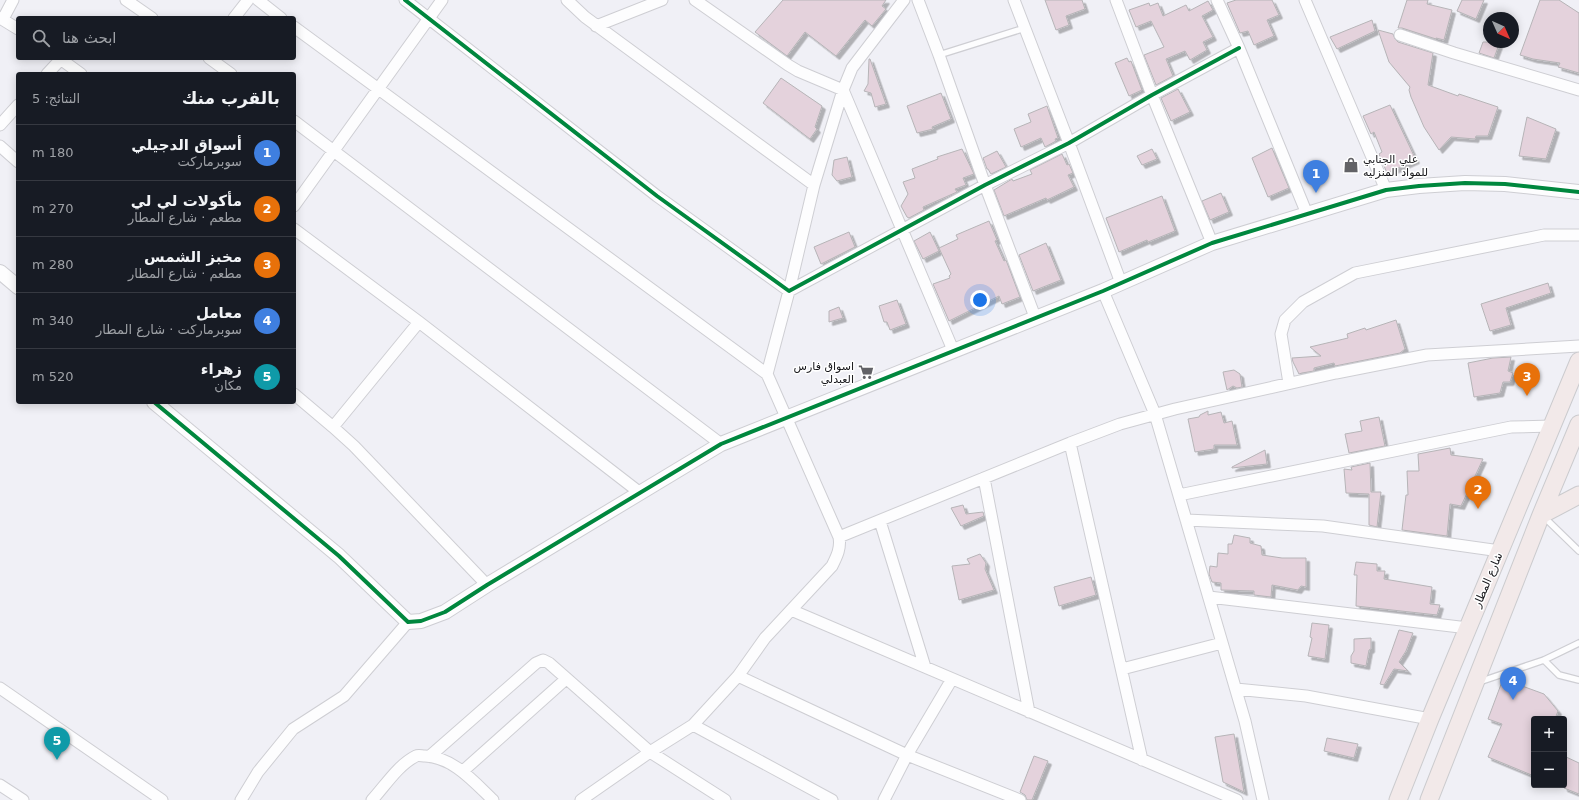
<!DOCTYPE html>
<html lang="ar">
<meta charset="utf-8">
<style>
:root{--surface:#171b24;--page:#242831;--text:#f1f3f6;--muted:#9ea1a6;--line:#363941;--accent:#d93025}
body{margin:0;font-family:"DejaVu Sans","Noto Naskh Arabic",sans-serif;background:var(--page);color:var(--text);direction:rtl}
.controls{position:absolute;right:12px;bottom:12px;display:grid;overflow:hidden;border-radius:4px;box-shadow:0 2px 10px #0003}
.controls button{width:36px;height:36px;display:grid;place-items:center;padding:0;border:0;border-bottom:1px solid var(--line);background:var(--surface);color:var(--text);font:20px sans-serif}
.compass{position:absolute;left:1483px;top:12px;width:36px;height:36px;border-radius:50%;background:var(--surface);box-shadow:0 2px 10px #0003;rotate:135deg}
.you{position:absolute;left:980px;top:300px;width:14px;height:14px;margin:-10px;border:3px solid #fff;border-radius:50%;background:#1a73e8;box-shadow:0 0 0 6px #1a73e833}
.badge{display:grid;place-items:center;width:26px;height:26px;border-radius:50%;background:var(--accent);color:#fff;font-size:13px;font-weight:700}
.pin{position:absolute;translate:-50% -33px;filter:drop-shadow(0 1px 2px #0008)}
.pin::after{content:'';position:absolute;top:21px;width:14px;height:12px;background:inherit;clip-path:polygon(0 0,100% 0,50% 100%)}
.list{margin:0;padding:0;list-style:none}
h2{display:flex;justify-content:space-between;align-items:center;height:52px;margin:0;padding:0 16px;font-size:17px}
h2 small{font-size:13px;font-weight:400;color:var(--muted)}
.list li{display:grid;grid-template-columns:26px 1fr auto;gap:12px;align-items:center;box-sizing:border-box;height:56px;padding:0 16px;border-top:1px solid var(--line)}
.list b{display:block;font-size:15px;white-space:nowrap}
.list p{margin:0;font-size:13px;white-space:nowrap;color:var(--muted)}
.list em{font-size:13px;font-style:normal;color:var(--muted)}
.icon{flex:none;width:22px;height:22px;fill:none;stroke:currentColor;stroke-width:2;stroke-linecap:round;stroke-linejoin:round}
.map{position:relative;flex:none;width:1579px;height:800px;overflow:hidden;direction:ltr}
.search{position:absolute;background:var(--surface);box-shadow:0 2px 10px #0003;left:16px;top:16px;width:280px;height:44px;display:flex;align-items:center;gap:10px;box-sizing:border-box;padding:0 14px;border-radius:4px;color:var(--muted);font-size:15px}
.panel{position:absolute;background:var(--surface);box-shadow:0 2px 10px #0003;left:16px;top:72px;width:280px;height:332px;border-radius:4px;direction:rtl}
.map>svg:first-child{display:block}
</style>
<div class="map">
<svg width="1579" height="800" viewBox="0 0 1579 800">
<defs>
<filter id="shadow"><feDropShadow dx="3.5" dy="3.5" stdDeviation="0" flood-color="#0004"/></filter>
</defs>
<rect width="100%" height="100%" fill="#f0f0f6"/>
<!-- building -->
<path fill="#e4d2dc" stroke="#b6b4b7" filter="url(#shadow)" d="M 783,0 L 886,0 L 882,6 L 886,9 L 872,26 L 865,20 L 836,56 L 805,32 L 787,56 L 755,32 Z
M 1045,0 L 1082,0 L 1085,9 L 1066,16 L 1069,25 L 1056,30 Z
M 1236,0 L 1272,0 L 1279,15 L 1267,20 L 1274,36 L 1254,45 L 1248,31 L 1240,33 L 1227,3 Z
M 1407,0 L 1428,0 L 1427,4 L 1452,10 L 1444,40 L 1436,38 L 1436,39 L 1402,28 L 1398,28 Z
M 1462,0 L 1484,0 L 1476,19 L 1457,11 Z
M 1540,0 L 1559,0 L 1579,13 L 1579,73 L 1558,67 L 1560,63 L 1533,59 L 1520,55 Z
M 1208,1 L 1213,10 L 1202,16 L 1213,37 L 1203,42 L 1207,50 L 1190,60 L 1185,51 L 1166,59 L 1173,76 L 1156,85 L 1144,55 L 1164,47 L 1151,21 L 1136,27 L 1129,10 L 1149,3 L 1150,6 L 1158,3 L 1163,16 L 1186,5 L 1189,11 Z
M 1372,20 L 1375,31 L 1337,49 L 1330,37 Z
M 1378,30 L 1393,34 L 1395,39 L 1398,42 L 1433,53 L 1428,85 L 1458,96 L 1459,94 L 1498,107 L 1488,136 L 1476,136 L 1475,139 L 1451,137 L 1439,150 L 1424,127 L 1411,97 L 1409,90 L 1410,87 L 1389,62 Z
M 1483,42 L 1500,42 L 1494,58 L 1479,53 Z
M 1127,58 L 1129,62 L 1131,61 L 1142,90 L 1129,96 L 1115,63 Z
M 869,59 L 870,59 L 886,104 L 875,107 L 871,93 L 864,91 L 868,84 Z
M 781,78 L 822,106 L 815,127 L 817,129 L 810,139 L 763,103 Z
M 1178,89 L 1190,112 L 1171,121 L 1161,98 Z
M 941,93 L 951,119 L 932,127 L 933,129 L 917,133 L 907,106 Z
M 1390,105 L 1416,160 L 1387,173 L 1379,154 L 1382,152 L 1374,132 L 1371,134 L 1363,116 Z
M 1047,106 L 1058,138 L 1055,139 L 1056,141 L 1045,147 L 1041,138 L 1021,147 L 1014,129 L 1031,122 L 1028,114 Z
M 1527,117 L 1556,129 L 1546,159 L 1519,156 Z
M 1272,148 L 1289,188 L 1268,197 L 1252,158 Z
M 962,149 L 974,174 L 963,178 L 966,185 L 955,189 L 957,192 L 923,207 L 924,210 L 909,218 L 907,217 L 901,206 L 908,194 L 903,182 L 915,178 L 912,169 L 938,159 L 937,157 Z
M 1152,149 L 1157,159 L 1142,165 L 1137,156 Z
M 997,151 L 1006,167 L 991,174 L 988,169 L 987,169 L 983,158 Z
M 1062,154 L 1067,165 L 1069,164 L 1073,173 L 1068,175 L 1074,187 L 1047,200 L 1046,198 L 1004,216 L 994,190 L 1012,179 L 1013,181 L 1032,174 L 1030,170 Z
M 847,157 L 852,177 L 837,181 L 832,175 L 834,160 Z
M 1221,193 L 1229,212 L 1210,220 L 1202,201 Z
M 1162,196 L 1175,231 L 1148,242 L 1147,240 L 1119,252 L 1106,218 Z
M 989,221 L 997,240 L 995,241 L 1004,261 L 1006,260 L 1020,297 L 1002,304 L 999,296 L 949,321 L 933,284 L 950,278 L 949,276 L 951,274 L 939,248 L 958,239 L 956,235 Z
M 849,232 L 855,247 L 821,264 L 814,247 Z
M 930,232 L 939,251 L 923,259 L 914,241 Z
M 1046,243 L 1061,280 L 1033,291 L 1019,255 Z
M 1548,283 L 1551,293 L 1506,308 L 1511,325 L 1490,331 L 1481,304 Z
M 897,300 L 906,324 L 890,330 L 887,322 L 884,322 L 879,306 Z
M 839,307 L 843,318 L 829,322 L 829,311 Z
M 1396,320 L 1405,349 L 1400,353 L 1335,366 L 1334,363 L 1314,368 L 1314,371 L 1302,373 L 1299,374 L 1293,362 L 1292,358 L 1321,356 L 1310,347 L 1348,338 L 1347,334 L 1365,328 L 1366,330 Z
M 1511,357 L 1508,371 L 1513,373 L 1510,382 L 1503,382 L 1500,393 L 1474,397 L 1468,363 L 1493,358 Z
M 1234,370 L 1240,374 L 1242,387 L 1237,388 L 1233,386 L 1227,390 L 1223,372 Z
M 1208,411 L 1208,415 L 1221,412 L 1224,423 L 1232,421 L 1237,445 L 1214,445 L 1214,449 L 1195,452 L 1188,419 L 1199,417 L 1200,415 Z
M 1379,417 L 1385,446 L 1349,453 L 1345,434 L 1362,431 L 1360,421 Z
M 1450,448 L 1451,455 L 1483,459 L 1461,506 L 1450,504 L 1447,536 L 1402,530 L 1406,495 L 1408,495 L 1407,471 L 1419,471 L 1418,454 Z
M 1265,450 L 1267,464 L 1232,468 L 1232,467 Z
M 1370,463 L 1371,492 L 1381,492 L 1377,527 L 1369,525 L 1369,494 L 1346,493 L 1344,469 L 1352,470 L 1351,467 Z
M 963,505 L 966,514 L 983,512 L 984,516 L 961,526 L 951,508 Z
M 1234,535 L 1250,538 L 1250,543 L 1261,546 L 1262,555 L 1282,558 L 1306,558 L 1306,587 L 1301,586 L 1298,590 L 1272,585 L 1271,597 L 1254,595 L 1254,591 L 1221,590 L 1221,583 L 1212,582 L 1209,574 L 1210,566 L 1217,567 L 1218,553 L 1228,554 L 1228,544 L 1232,544 Z
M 980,554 L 986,563 L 985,569 L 994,590 L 959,600 L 952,566 L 970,564 L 967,559 Z
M 1356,562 L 1377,564 L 1377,571 L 1385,571 L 1384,579 L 1432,587 L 1430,604 L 1440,605 L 1437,615 L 1356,606 L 1357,575 L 1354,575 Z
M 1091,577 L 1096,595 L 1059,606 L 1054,587 Z
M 1312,623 L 1329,625 L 1325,659 L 1308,656 L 1312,638 L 1310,637 Z
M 1399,630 L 1413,633 L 1406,651 L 1399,662 L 1408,671 L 1394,669 L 1384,685 L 1380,684 Z
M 1371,638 L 1371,649 L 1369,650 L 1366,666 L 1351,663 L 1351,656 L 1354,651 L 1354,639 Z
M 1503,679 L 1544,694 L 1558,711 L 1555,719 L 1534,719 L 1534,776 L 1488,757 L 1502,724 L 1488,719 Z
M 1234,734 L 1244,792 L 1223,782 L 1215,737 Z
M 1327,738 L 1358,744 L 1354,758 L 1324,751 Z
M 1034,756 L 1048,761 L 1032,800 L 1027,800 L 1025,795 L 1020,792 Z
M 1564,756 L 1579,763 L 1579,794 L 1564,788 Z"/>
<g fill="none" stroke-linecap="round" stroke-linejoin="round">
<!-- service casing -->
<g stroke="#ceced3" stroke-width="8">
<path id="service" d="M 939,55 L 1025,28
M 1543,516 L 1579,551
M 1544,660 L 1559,675 L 1579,680
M 1479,682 L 1544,660 L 1579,643"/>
</g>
<!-- minor casing -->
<g stroke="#ceced3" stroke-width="13">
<path id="minor" d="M 126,0 L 152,18
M 258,0 L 281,18
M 405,0 L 657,196 L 789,291 L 985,185 L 1069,143 L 1152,95 L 1239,48
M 567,0 L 585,17 L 814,185
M 695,0 L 788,65 L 798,71 L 843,90 L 953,350
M 918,0 L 939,55 L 985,185 L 1035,317
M 1014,0 L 1069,143 L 1121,283
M 1116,0 L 1152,95 L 1212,243
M 1217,0 L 1239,48 L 1307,214
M 1305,0 L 1386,190
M 0,18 L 18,29
M 234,18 L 248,0
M 3,19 L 13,0
M 596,26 L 662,0
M 294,27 L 767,374
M 1400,35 L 1454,53 L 1579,90
M 59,58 L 81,74
M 209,58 L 231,74
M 47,74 L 61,59
M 294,121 L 721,444
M 0,125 L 18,105
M 0,146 L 18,162
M 294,206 L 442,0
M 294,229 L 419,322 L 639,492
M 1103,291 L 1155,414 L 1245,721 L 1263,800
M 1289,383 L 1281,334 L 1285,320 L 1303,302 L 1355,273 L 1544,235 L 1579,235
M 294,394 L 333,427 L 354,446 L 487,585
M 333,427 L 419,322
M 1070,443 L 1142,760
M 984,478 L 1029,712
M 1179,495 L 1511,427 L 1552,426
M 1186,520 L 1323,526 L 1500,551
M 880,521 L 925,667
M 839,537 L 1070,443 L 1120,424 L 1175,409 L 1336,373 L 1427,355 L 1579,346
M 1209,597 L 1468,628
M 791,610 L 1237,800
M 1122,669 L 1222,643
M 738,676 L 907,755 L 1020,800
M 0,688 L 162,800
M 1236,689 L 1306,696 L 1430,719
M 693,725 L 832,800
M 430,756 L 536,663 L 543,660 L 549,663 L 650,752 L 725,800
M 463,771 L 566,679
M 0,785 L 23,800
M 241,800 L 258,772 L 293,729 L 344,696 L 408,622
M 372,800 C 385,786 398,765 416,756 C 418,755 422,756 425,756 C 453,757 474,782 493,800
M 581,800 L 650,752 L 693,725 L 738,676 L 765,638 L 832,566 C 837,556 841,548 839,537 L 767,374 L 789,291 L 814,185 L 843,90 L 852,68 L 904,0
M 884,800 L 907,755 L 952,679"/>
</g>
<!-- tertiary casing -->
<g stroke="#ceced3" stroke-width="16">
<path id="tertiary" d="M 0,272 L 18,287
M 154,402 L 339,556 L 408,622 L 421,621 L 445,612 L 487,585 L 721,444 L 1103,291 L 1212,243 L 1386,190 L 1419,186 L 1465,183 L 1505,184 L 1579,192"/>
</g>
<!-- primary casing -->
<g stroke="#cbcbce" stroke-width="19">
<path id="primary" d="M 1541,515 L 1579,495
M 1398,800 L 1430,719 L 1579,361
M 1429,800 L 1541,515 L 1579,424"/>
</g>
<!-- service -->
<use href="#service" stroke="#fdfdfe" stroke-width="5.5"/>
<!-- minor -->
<use href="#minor" stroke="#fdfdfe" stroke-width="11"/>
<!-- tertiary -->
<use href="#tertiary" stroke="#fdfdfe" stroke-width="14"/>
<!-- primary -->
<use href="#primary" stroke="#f2e9e9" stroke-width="17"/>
<!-- cycleway casing -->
<g stroke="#fff" stroke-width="6">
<path id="cycleway" d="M 405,0 L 657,196 L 789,291 L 985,185 L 1069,143 L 1152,95 L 1239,48
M 154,402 L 339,556 L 408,622 L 421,621 L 445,612 L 487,585 L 721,444 L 1103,291 L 1212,243 L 1386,190 L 1419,186 L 1465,183 L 1505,184 L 1579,192"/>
</g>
<!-- cycleway -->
<use href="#cycleway" stroke="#00873e" stroke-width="4"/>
</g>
<!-- icons -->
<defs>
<g id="shop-bare" transform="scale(1.2)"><path d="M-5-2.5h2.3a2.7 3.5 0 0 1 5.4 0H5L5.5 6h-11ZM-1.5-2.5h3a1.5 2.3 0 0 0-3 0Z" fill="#626266" stroke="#fff" stroke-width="2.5" paint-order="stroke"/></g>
<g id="supermarket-bare" transform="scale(1.2)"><path d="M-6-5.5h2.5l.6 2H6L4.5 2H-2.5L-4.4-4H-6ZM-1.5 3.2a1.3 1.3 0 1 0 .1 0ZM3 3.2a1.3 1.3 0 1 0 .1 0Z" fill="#626266" stroke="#fff" stroke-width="2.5" paint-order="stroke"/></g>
</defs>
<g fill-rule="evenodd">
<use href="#shop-bare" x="1351" y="165"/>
<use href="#supermarket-bare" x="866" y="372"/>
</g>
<g text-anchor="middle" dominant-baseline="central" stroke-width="3" stroke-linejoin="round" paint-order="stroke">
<!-- poi labels -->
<g font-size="11" fill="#151519" stroke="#fff" text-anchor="start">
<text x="1363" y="159">علي الجنابي<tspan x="1363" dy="13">للمواد المنزليه</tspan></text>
<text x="854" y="366" text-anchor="end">اسواق فارس<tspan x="854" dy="13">العبدلي</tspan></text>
</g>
<!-- street labels -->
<g font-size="11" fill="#151519" stroke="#fff">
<text transform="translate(1488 580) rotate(-67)">شارع المطار</text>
</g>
</g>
</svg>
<div class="controls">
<button>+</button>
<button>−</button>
</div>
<svg class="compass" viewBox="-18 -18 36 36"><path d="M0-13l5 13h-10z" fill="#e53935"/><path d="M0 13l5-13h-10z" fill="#9ea1a6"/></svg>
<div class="you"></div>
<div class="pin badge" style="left:1316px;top:193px;background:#3f7fe0">1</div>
<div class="pin badge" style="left:1478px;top:509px;background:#e8710a">2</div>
<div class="pin badge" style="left:1527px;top:396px;background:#e8710a">3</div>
<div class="pin badge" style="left:1513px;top:700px;background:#3f7fe0">4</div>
<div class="pin badge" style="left:57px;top:760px;background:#0f9aa8">5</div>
<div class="search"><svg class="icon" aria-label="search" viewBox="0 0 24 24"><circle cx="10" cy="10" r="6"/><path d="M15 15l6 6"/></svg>ابحث هنا</div>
<section class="panel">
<h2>بالقرب منك<small>النتائج: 5</small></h2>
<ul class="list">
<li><span class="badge" style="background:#3f7fe0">1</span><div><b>أسواق الدجيلي</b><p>سوبرماركت</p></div><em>180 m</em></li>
<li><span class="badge" style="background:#e8710a">2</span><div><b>مأكولات لي لي</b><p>مطعم · شارع المطار</p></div><em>270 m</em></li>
<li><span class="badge" style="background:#e8710a">3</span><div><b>مخبز الشمس</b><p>مطعم · شارع المطار</p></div><em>280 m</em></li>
<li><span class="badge" style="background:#3f7fe0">4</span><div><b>معامل</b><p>سوبرماركت · شارع المطار</p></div><em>340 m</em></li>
<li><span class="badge" style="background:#0f9aa8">5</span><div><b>زهراء</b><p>مكان</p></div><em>520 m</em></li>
</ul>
</section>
</div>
